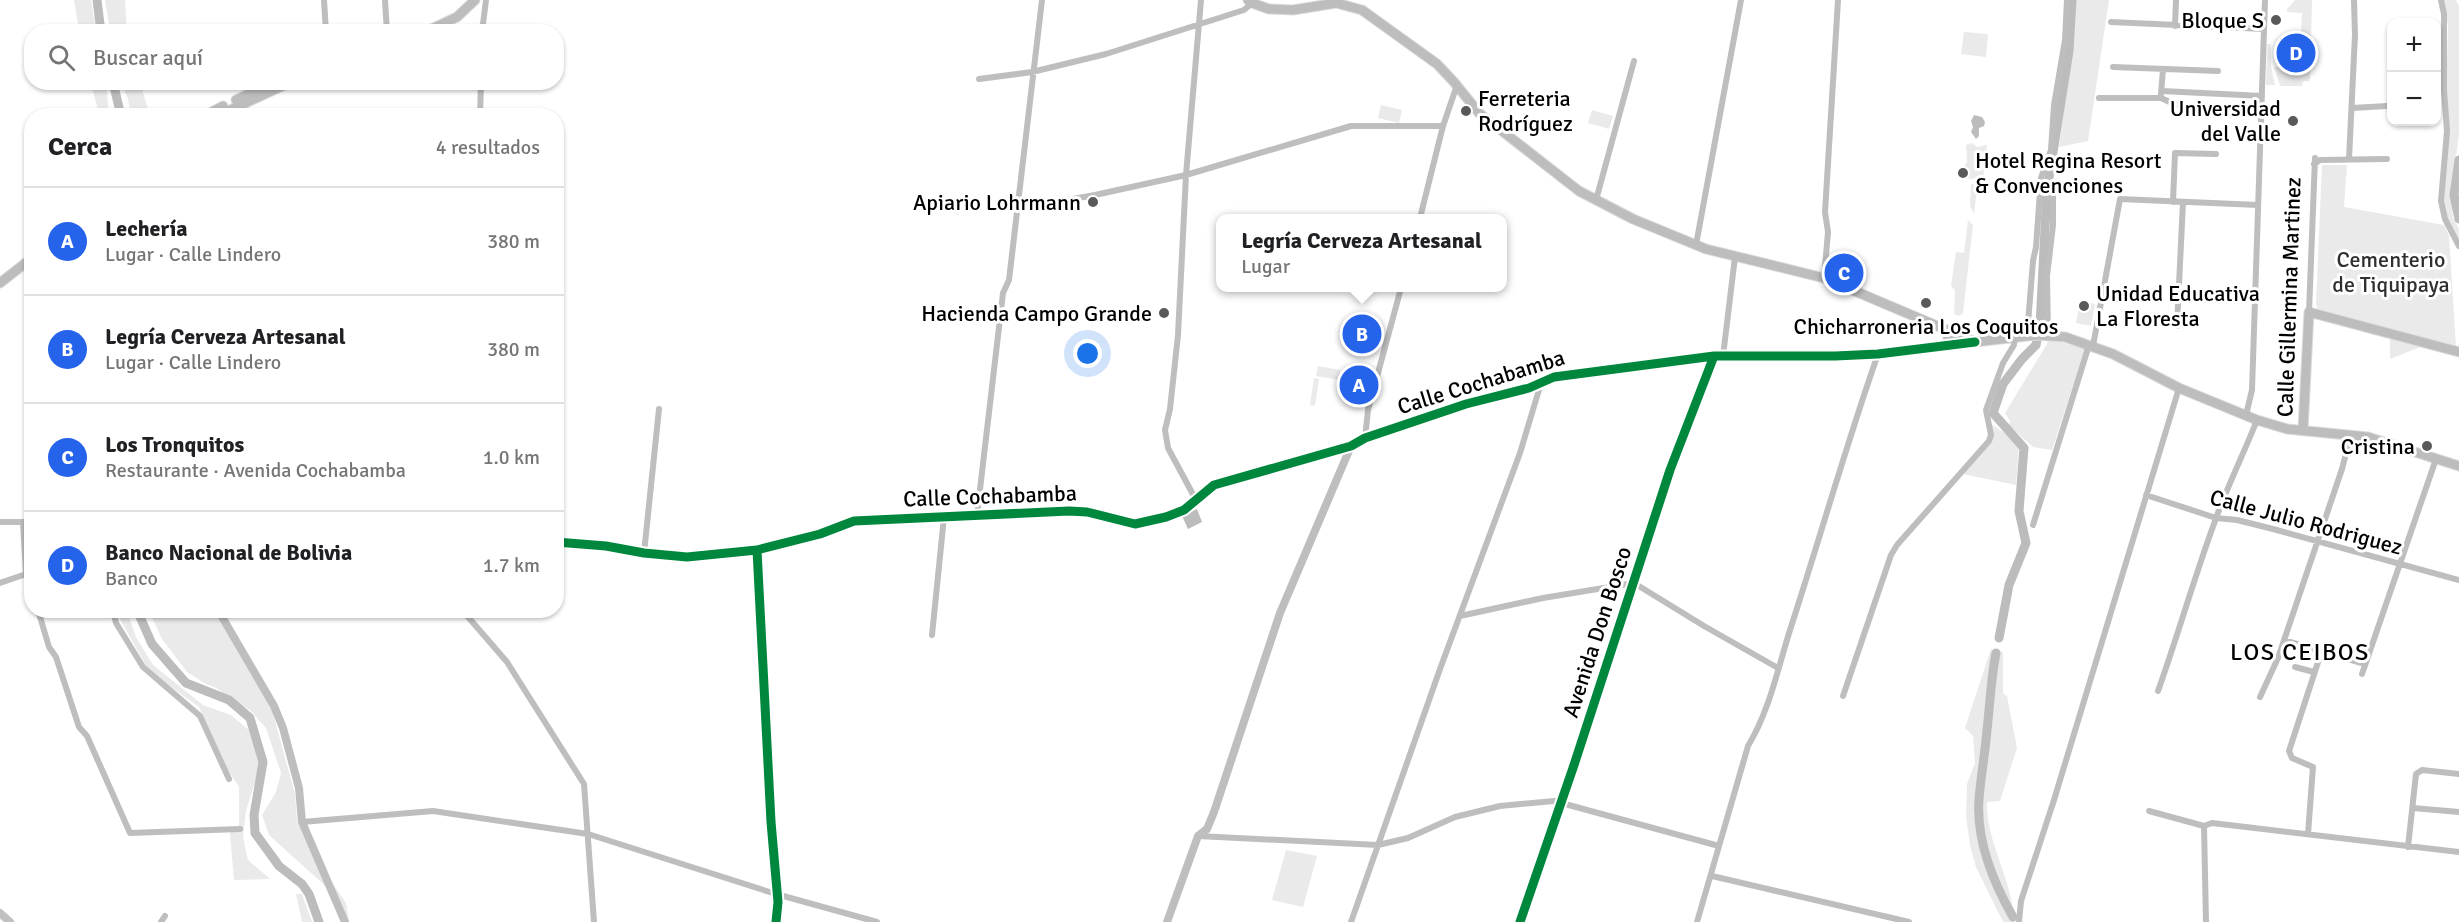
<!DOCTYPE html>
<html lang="es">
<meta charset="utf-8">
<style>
:root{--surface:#fff;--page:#f6f6f6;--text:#202124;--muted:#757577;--line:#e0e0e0;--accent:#2563eb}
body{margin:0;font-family:Signika,sans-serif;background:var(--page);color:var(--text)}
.controls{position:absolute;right:18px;top:18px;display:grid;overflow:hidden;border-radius:12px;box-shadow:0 2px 4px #0004}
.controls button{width:54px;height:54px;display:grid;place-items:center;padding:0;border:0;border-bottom:2px solid var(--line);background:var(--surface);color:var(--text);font:30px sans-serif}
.you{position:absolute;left:1088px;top:354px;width:21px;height:21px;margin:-15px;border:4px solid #fff;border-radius:50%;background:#1a73e8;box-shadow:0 0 0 9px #1a73e833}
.badge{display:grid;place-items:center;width:39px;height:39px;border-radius:50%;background:var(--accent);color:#fff;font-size:20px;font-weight:700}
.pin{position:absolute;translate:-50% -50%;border:3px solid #fff;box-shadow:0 2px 6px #0006}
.popup{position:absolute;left:1216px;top:214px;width:291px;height:78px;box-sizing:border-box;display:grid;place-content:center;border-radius:12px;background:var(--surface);filter:drop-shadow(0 2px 4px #0005);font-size:20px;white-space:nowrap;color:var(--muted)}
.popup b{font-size:22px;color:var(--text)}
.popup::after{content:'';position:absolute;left:50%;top:100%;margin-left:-12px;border:12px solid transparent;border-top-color:var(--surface)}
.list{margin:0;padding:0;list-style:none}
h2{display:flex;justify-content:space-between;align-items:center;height:78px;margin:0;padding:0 24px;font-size:26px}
h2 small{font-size:20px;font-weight:400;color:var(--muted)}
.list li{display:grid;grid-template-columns:39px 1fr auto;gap:18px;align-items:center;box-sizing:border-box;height:108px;padding:0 24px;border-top:2px solid var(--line)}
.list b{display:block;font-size:22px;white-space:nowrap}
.list p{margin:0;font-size:20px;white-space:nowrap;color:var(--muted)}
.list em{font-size:20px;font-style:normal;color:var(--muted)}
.icon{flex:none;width:33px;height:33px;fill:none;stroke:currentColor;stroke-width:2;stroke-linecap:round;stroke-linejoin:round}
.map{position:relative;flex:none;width:2459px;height:922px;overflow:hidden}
.search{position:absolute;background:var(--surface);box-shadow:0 2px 4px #0004;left:24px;top:24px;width:540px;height:66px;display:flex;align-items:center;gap:15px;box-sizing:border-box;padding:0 21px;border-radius:24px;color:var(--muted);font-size:22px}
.panel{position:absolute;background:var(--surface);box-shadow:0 2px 4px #0004;left:24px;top:108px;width:540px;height:510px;border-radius:24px}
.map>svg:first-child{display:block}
</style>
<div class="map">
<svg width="2459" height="922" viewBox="0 0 2459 922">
<rect width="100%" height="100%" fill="#fff"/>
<!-- green -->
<path fill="#eaeaea" d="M 74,0 L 91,0 L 96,31 L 79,31 Z
M 105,0 L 125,0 L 127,31 L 110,31 Z
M 2075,0 L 2109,0 L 2088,141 L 2059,147 L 2072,48 Z
M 2295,0 L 2312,0 L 2310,81 L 2303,81 L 2302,86 L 2280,86 L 2274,67 L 2289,68 L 2289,73 L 2304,73 L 2305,46 L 2286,46 L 2287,32 L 2301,32 L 2302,13 L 2287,12 L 2287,9 Z
M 2443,0 L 2456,0 L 2459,6 L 2459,135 L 2451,192 L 2453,218 L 2459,229 L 2459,241 L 2446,217 L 2443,201 L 2448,25 Z
M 1964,32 L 1988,34 L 1986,57 L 1961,54 Z
M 2267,44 L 2271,44 L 2271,67 L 2275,85 L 2266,85 Z
M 91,83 L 106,83 L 109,115 L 99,115 Z
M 122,83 L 140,83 L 150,115 L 131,115 L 128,99 Z
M 1381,105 L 1402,110 L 1399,123 L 1378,118 Z
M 1592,110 L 1613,116 L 1609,129 L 1588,123 Z
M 1972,143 L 1977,147 L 1987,145 L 1983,180 L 1963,178 L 1963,169 L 1967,161 L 1966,145 Z
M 2322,165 L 2347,165 L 2344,207 L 2444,225 L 2449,236 L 2456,346 L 2318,309 L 2316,304 Z
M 1973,184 L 1977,187 L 1974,214 L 1970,206 L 1971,185 Z
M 1968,220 L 1973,225 L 1963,313 L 1959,316 L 1954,314 L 1955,290 L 1951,286 L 1956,252 L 1964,253 Z
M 2080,301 L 2095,304 L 2091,326 L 2076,323 Z
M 2390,337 L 2423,346 L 2390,359 Z
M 2050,339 L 2085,349 L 2052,450 L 2033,447 L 2012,428 L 2009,425 L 2010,421 L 2005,413 Z
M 1318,366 L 1340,370 L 1339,380 L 1316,376 Z
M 1314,378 L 1319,379 L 1315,406 L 1310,405 Z
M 1991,424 L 2005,433 L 2019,447 L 2016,485 L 1963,474 L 1991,442 Z
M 118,611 L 127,611 L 136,637 L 153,665 L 203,705 L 231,715 L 249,730 L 260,766 L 246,811 L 243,837 L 248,860 L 270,879 L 234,880 L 230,833 L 239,825 L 239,787 L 222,761 L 199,707 L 160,679 L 145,664 L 121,621 Z
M 149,611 L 214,611 L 272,710 L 295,794 L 297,820 L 311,852 L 346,903 L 349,922 L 331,891 L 269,835 L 262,815 L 276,792 L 281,773 L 266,728 L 251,711 L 216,688 L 206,684 L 187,672 L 162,639 Z
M 1991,649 L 2003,652 L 2003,693 L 2007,696 L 2017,748 L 2000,801 L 1987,802 C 1986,843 2013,880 2014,922 L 2004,922 L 2000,916 L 1976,867 L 1970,845 L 1966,816 L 1967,784 L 1975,763 L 1973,736 L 1965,728 Z
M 1286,850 L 1317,856 L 1303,907 L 1272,900 Z
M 296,894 L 302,894 L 312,922 L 302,922 Z"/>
<!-- water -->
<path fill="#bcbcbc" d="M 1974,115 L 1982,117 L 1985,122 L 1984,126 L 1979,128 L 1979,136 L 1976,139 L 1971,132 L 1973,127 L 1971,121 Z
M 1197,509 L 1202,522 L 1188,529 L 1182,516 Z"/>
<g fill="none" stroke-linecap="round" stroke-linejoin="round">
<!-- river -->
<path stroke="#bcbcbc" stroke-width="9" d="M 97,0 L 101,32
M 113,82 L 121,116
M 2459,160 L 2454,195 L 2459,219
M 137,610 L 152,644 L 186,683 L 229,700 L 250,718 L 263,762 L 254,815 L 255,833 L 279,866 L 302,884 L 309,894 L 319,922
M 1999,638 L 2009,585 L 2026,543 L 2019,511 L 2024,448 L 1993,413 L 2003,384 L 2022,359 L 2036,345 L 2040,325 L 2047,190 L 2069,51 L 2072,0
M 1996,653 C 1991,678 1990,704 1987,730 C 1985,753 1981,776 1979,799 C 1976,840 1993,882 2013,917"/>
<!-- primary casing -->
<g stroke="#dbdbdb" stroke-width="11">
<path id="primary" d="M 1248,0 L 1252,3 L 1269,9 L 1293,10 L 1336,3 L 1362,10 L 1437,64 L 1454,82 L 1479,113 L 1579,191 L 1633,219 L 1706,249 L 1824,278 L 1975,342 L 2036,335 L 2065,337 L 2113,354 L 2179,388 L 2257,420 L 2287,429 L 2368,437 L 2459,466
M 425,32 L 457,17 L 475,0
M 236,100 L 272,83
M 204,116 L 223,106
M 217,116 L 291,82
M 0,283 L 32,258
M 1948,330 L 1948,344
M 2303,430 L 2309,312 L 2459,352"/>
</g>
<!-- minor -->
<path stroke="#bebebe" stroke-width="6" d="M 324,0 L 326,32
M 385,0 L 387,32
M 2441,0 L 2444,14 L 2444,90 L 2447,131 L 2441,201 L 2445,219 L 2459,246
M 2111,22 L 2264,29
M 2175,26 L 2176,0
M 482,32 L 486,0
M 2113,67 L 2218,71
M 979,79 L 1032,72 L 1106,54 L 1244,10 L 1252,3
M 2162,91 L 2262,96
M 2161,94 L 2163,69
M 2099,98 L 2161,98 L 2176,105 L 2261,109
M 2352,108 L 2387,106
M 480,116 L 481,82
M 2349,159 L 2355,35 L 2354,0
M 2314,164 L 2320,160 L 2387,159
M 1596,200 L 1634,61
M 2173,202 L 2175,153 L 2216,154
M 1018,205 L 1056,202 L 1095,195 L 1186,175 L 1351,126 L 1443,126
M 1420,218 L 1443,126 L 1457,85
M 1696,245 L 1741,0
M 1824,278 L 1828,232 L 1825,212 L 1838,0
M 2309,312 L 2315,158
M 2177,326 L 2183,202
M 2048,335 L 2047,276 L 2053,225 L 2053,190
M 2027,336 L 2033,261 L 2036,247 L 2041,178 L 2051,150 L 2054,105 L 2065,40 L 2067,0
M 2093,346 L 2120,199 L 2258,205
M 1723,356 L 1735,257
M 2246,415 L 2252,390 L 2265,0
M 1365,438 L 1368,410 L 1401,288
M 2146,495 L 2216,518 L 2237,520 L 2273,529 L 2459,580
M 1196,500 L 1168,448 L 1165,430 L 1170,409 L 1178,335 L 1186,175 L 1201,0
M 977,515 L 1003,293 L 1009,280 L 1042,0
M 0,522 L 32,522
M 23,522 L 26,573 L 32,591
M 2033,525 L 2089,345
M 757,550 L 771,822 L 778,902 L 776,922
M 644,553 L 659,409
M 0,583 L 32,572
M 38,610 L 49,647 L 56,657 L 79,727 L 87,736 L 130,833 L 240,829
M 113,610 L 116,623 L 143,667 L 200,716 L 229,779
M 462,610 L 507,662 L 584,784 L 594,922
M 1460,616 L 1543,598 L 1634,583 L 1704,626 L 1778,668
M 932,635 L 944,517
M 2284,640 L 2364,664
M 2295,667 L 2314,672
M 2362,674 L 2436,459
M 2158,691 C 2178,635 2194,578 2215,521 C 2227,487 2244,453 2257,420
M 1843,696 L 1891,555 L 1897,545 L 1989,441 L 1991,435 L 1986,410 L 2003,363 L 2014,345 L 2014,338
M 2260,697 L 2278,658 L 2342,469 L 2351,434
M 2413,808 L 2459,812
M 2149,811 L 2204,826 L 2212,823 L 2459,852
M 302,822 L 433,811 L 588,834 L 776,894 L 877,922
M 2204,826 L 2206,922
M 2308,834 L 2313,767 L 2292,758 L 2289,751 L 2322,650
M 1198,836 L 1378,845 L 1408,838 L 1455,817 L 1500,806 L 1554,801 L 1719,846
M 2408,847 L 2416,774 L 2422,770 L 2459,774
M 1712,876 L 1909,922
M 161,922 L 165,916
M 1351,922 L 1440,669 L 1520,453 L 1541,383
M 1520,922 L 1574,765 L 1670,470 L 1714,356
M 1697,922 L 1748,746 C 1769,712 1778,668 1790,630 C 1820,538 1846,445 1878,354
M 2019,922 L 2021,901 L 2054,800 L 2179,388"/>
<!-- tertiary -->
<path stroke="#bebebe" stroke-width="8" d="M 556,542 L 606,546 L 644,553 L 687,557 L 757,550 L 820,534 L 854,521 L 1069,511 L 1087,512 L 1135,524 L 1166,517 L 1184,510 L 1214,485 L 1351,446 L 1365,438 L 1466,404 L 1529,388 L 1554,377 L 1714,356 L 1835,356 L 1878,354 L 1974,342
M 218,610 L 274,706 L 283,728 L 299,788 L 302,822 L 345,922
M 1167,922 L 1198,836 L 1207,829 L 1214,812 L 1280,613 L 1351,446"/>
<!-- secondary -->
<path stroke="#c1c1c1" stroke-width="8" d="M 0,913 L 10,922"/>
<!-- primary -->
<use href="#primary" stroke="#bdbdbd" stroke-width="9"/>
<!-- cycleway casing -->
<g stroke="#fff" stroke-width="13">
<path id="cycleway" d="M 556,542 L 606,546 L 644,553 L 687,557 L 757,550 L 820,534 L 854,521 L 1069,511 L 1087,512 L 1135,524 L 1166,517 L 1184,510 L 1214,485 L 1351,446 L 1365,438 L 1466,404 L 1529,388 L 1554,377 L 1714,356 L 1835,356 L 1878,354 L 1975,342
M 757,550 L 771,822 L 778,902 L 776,922
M 1520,922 L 1574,765 L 1670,470 L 1714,356"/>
</g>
<!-- cycleway -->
<use href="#cycleway" stroke="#00873e" stroke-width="9"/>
</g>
<!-- markers -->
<g fill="#595959" stroke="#fff" stroke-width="2">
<circle cx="2276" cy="20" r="6"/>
<circle cx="1466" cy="111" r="6"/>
<circle cx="2293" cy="121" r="6"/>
<circle cx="1963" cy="173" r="6"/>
<circle cx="1093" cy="202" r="6"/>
<circle cx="1926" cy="303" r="6"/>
<circle cx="2084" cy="306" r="6"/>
<circle cx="1164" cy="313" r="6"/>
<circle cx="2427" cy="446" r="6"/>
</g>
<g text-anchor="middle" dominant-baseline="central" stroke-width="6" stroke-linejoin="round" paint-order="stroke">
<!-- poi labels -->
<g font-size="22" fill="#000" stroke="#fff" text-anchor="end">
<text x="2264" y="20">Bloque S</text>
<text x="1478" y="98" text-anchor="start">Ferreteria<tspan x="1478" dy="25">Rodríguez</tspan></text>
<text x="2281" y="108">Universidad<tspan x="2281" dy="25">del Valle</tspan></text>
<text x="1975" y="160" text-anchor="start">Hotel Regina Resort<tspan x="1975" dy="25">&amp; Convenciones</tspan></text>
<text x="1081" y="202">Apiario Lohrmann</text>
<text x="2096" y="293" text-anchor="start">Unidad Educativa<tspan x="2096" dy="25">La Floresta</tspan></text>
<text x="1152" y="313">Hacienda Campo Grande</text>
<text x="1926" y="326" text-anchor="middle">Chicharroneria Los Coquitos</text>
<text x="2415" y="446">Cristina</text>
</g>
<!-- park labels -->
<g font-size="22" fill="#2f2f2f" stroke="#fff">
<text x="2391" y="259">Cementerio<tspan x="2391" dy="25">de Tiquipaya</tspan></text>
</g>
<!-- street labels -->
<g font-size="22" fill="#000" stroke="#fff">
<text transform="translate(2289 297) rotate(-88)">Calle Gillermina Martinez</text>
<text transform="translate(1481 382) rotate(-17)">Calle Cochabamba</text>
<text transform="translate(990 496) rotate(-2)">Calle Cochabamba</text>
<text transform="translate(2306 522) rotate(15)">Calle Julio Rodriguez</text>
<text transform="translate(1597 632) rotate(-72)">Avenida Don Bosco</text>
</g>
<!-- neighbourhood labels -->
<g font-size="24" letter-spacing="1.5" fill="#000" stroke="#fff">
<text x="2300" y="652">LOS CEIBOS</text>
</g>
</g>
</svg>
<div class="controls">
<button>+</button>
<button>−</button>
</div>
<div class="you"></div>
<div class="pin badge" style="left:1359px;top:385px">A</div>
<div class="pin badge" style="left:1362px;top:334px">B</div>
<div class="popup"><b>Legría Cerveza Artesanal</b>Lugar</div>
<div class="pin badge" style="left:1844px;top:273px">C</div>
<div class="pin badge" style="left:2296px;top:53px">D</div>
<div class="search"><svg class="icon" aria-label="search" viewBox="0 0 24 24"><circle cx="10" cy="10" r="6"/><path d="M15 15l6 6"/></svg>Buscar aquí</div>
<section class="panel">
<h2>Cerca<small>4 resultados</small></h2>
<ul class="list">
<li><span class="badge">A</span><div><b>Lechería</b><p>Lugar · Calle Lindero</p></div><em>380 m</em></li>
<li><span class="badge">B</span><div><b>Legría Cerveza Artesanal</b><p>Lugar · Calle Lindero</p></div><em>380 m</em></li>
<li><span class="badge">C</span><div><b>Los Tronquitos</b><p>Restaurante · Avenida Cochabamba</p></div><em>1.0 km</em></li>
<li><span class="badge">D</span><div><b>Banco Nacional de Bolivia</b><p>Banco</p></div><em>1.7 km</em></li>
</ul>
</section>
</div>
